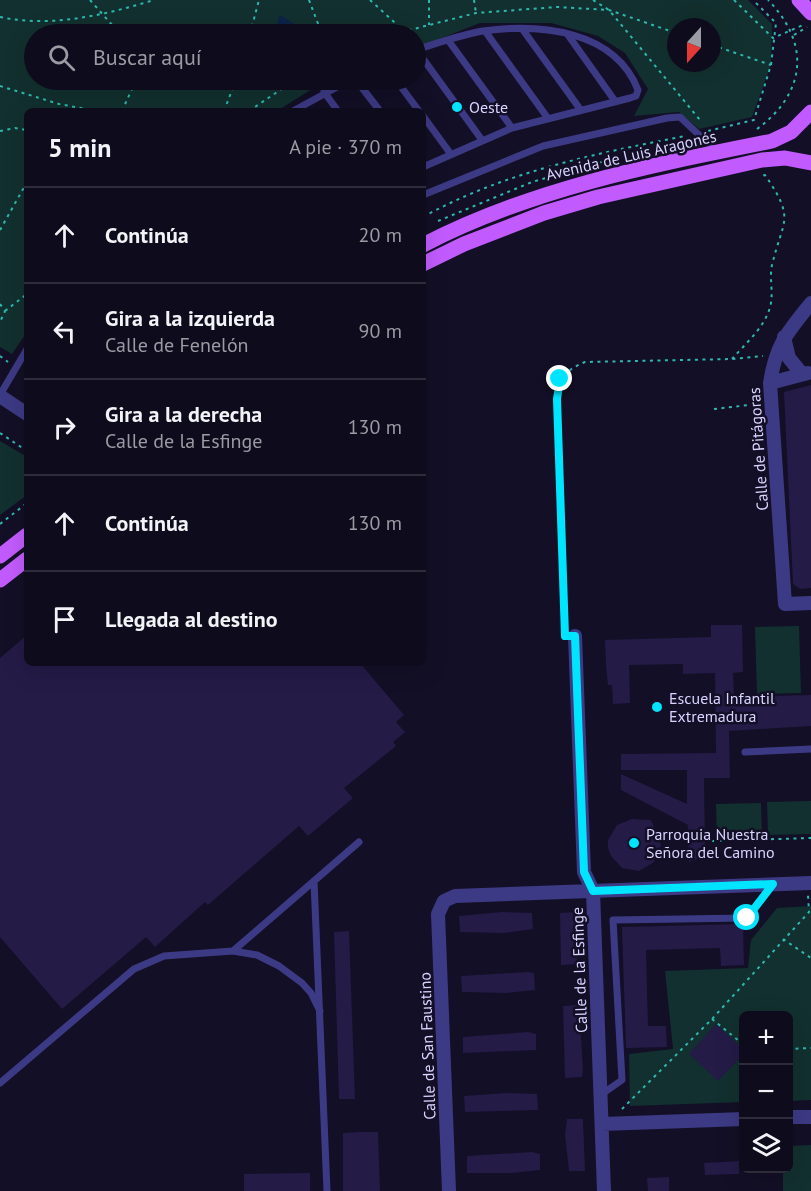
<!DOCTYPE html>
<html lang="es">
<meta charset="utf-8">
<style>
:root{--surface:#0e0b1c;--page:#1c1929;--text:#f1f3f6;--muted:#9b9ba3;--line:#2e2b3b}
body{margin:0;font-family:"PT Sans",sans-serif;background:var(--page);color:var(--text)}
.controls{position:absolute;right:18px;bottom:18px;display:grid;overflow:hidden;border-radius:9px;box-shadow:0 6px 24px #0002}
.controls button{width:54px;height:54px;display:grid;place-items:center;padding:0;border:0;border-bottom:2px solid var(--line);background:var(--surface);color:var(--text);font:30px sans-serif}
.compass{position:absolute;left:667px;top:18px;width:54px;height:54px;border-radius:50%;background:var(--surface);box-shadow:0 6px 24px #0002;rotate:201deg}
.stop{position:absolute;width:18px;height:18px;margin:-14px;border:4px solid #00e5ff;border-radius:50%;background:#fff}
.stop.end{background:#00e5ff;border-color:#fff;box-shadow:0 2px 6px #0008}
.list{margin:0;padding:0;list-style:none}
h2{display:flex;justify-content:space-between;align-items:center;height:78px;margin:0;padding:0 24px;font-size:26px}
h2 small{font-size:20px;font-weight:400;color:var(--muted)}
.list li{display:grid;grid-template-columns:39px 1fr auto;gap:18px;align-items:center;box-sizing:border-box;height:96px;padding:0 24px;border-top:2px solid var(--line)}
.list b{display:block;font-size:22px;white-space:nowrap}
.list p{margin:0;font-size:20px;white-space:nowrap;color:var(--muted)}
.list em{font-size:20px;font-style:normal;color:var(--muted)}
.icon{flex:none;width:33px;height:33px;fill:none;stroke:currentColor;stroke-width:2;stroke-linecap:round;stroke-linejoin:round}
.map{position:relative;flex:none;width:811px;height:1191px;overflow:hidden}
.search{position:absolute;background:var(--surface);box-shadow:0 6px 24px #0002;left:24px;top:24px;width:402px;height:66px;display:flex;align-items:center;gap:15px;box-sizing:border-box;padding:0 21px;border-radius:33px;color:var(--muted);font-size:22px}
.panel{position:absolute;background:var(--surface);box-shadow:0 6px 24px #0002;left:24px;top:108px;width:402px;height:558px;border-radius:9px}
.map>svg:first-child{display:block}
</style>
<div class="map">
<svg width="811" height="1191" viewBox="0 0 811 1191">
<rect width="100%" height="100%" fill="#130f26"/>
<!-- green -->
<path fill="#12302f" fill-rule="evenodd" d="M 0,0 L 748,0 L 772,24 L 771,65 L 752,117 L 699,129 L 679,112 L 634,116 L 648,89 L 625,53 L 598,36 L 551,23 L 480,23 L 416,48 L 416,34 L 34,34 L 34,80 L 334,80 L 317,86 L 277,111 L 27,111 L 27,332 L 12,354 L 0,347 ZM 676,27 L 712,27 L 712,63 L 676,63 Z
M 0,441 L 27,457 L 27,495 L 0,515 Z
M 799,626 L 801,693 L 757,694 L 755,627 Z
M 811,801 L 811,834 L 768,835 L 767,802 Z
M 761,803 L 762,835 L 717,837 L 716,804 Z
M 811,906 L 811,1100 L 789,1101 L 788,1016 L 744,1016 L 743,1102 L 630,1106 L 629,1054 L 673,1049 L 665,971 L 748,968 L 751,940 L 777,908 Z
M 811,1145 L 811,1191 L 783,1191 L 783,1169 L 788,1168 L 789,1146 Z"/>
<!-- water -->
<path fill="#0c2248" d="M 280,15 L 304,30 L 305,32 L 274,34 Z"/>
<!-- building -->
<path fill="#241b47" d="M 811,385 L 811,588 L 800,589 L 793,584 L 784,392 Z
M 711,625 L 742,625 L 743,672 L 733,673 L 734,697 L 811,695 L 811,726 L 729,731 L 730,778 L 704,778 L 705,856 L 689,862 L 688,825 L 621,790 L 621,774 L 687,804 L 687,770 L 621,770 L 621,754 L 716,753 L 715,673 L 683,674 L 683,664 L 629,665 L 630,703 L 613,704 L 612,685 L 608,685 L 606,666 L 605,640 L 711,637 Z
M 27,635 L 27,663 L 360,663 L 404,715 L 396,722 L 405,732 L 393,742 L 396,746 L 344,788 L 353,798 L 308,836 L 299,826 L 208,905 L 205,902 L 155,947 L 146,937 L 62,1009 L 0,937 L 0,658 Z
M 632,819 L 651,820 L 661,845 L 654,862 L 639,871 L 622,868 L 611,856 L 608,848 L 608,840 L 617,825 Z
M 502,912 L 532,913 L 533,929 L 504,933 L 460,932 L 459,916 Z
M 576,912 L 577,964 L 561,965 L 560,913 Z
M 743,924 L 744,965 L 721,966 L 720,948 L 646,950 L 648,1026 L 666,1026 L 667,1047 L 626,1048 L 622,927 Z
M 349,931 L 355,1099 L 339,1099 L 334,932 Z
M 527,972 L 534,973 L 535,990 L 506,993 L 462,992 L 461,976 Z
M 579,1005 L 583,1070 L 582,1077 L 565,1078 L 563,1006 Z
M 716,1024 L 744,1050 L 744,1054 L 718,1081 L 689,1054 Z
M 528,1032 L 536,1034 L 536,1050 L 463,1053 L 463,1037 Z
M 507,1093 L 537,1094 L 538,1110 L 465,1112 L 464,1096 Z
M 567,1119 L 583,1119 L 585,1171 L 569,1171 L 565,1135 Z
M 360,1132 L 378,1132 L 380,1191 L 343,1191 L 343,1133 Z
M 532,1152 L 540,1154 L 540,1170 L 512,1173 L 467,1173 L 467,1156 Z
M 739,1161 L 739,1174 L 705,1175 L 704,1163 Z
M 310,1173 L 310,1191 L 244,1191 L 244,1174 Z
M 669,1177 L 669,1191 L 648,1191 L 647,1178 Z"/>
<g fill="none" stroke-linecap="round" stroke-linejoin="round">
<!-- path -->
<path stroke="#2fb8b0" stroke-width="2" stroke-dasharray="3 4.5" stroke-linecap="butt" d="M 90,0 L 120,34
M 309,0 L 322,34
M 370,0 L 404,31
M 429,0 L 429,25
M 474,0 L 476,13
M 593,0 L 609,10 L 700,120
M 734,0 L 773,38 L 803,25
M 0,17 C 52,28 104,15 154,0
M 250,34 L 259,0
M 394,34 L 476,13 L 557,7 L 609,10 L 676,33
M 794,35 L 807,27
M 712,45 L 771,65
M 297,80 L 304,92
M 0,86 L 59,104 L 97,111
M 122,111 L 136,80
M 224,111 L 236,80
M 249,111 L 295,80
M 757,129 C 806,93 811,44 768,0
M 0,131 L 15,128 L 27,130
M 708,131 L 754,120 L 771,65 L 776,23 L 753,0
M 423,217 C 504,172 594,154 685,136
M 438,221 L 532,182 L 602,162
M 0,230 L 27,182
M 0,304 L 5,311 L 0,322
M 5,311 L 27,294
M 0,356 L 8,362
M 732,359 C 745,344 765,327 770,307 C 774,294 769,279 772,265 C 783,219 796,220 765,175 L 762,176
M 714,409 L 758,404
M 0,433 L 27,451
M 0,524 L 27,503
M 564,629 L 557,399 C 558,378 566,370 585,362 L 732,359 L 763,356
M 711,841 L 811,838
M 783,939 L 811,958
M 712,1019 L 744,1045
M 788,1049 L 811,1048
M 622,1109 L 712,1019 L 809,912 L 808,895"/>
<!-- lane -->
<path stroke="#3d3a85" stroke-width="7" d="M 523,30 L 580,109
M 485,31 L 547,117
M 568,35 L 615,101
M 448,40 L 512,128
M 416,49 L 482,140
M 416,50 C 437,43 460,35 483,31 C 539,23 615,30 638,90 L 636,96 L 630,98 L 512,128 L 423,167
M 356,80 L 380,111
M 396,80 L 419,111
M 324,92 L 338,111
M 293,111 L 350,80
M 423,116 L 450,153
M 423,195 L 543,146 L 667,118 L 680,117 L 717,152
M 0,395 L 27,349
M 745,752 L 811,749
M 233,951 L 314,881
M 0,1083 L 134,969 L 164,956 L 233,951 L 257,955 L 279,966 L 302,983 L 311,993 L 320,1011
M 602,1094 L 622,1080 L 613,920 L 747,918 L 773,884
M 327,1191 L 314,881 L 359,842"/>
<!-- street -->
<path stroke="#3d3a85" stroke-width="14" d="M 811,303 C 787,333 776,344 770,383 L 785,604 L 811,603
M 784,337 L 789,358 L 802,374
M 770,383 L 808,373
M 0,396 L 27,414
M 575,636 L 584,872 L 593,891 L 604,1191
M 788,1117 L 811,1117
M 602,1124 L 744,1119
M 449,1191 L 438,914 L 444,901 L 455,896 L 811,883"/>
<!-- primary -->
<path stroke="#c25bff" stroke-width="15" d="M 799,0 L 811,13
M 423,245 C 533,188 652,165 772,141 L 791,132 L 811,112
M 423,264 L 464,244 L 544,213 L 598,197 L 762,160 L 785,158 L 811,163
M 0,556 L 27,535
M 0,580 L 27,559"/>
</g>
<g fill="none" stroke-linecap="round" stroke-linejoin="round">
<!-- route -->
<path stroke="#00e5ff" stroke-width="8" d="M 560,379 L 557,399 L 565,636 L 575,636 L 584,872 L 593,891 L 773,884 L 747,918"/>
</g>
<!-- markers -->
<g fill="#00e5ff" stroke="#130f26" stroke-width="2">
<circle cx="457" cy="107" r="6"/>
<circle cx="657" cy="707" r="6"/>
<circle cx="634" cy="843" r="6"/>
</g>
<g text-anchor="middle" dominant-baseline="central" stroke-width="5" stroke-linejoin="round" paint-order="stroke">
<!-- poi labels -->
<g font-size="16" fill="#d9d4ff" stroke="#130f26" text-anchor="start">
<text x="469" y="107">Oeste</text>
<text x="669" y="698">Escuela Infantil<tspan x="669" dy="18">Extremadura</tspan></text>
<text x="646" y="834">Parroquia Nuestra<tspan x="646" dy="18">Señora del Camino</tspan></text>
</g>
<!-- street labels -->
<g font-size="16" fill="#d9d4ff" stroke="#130f26">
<text transform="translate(631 155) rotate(-13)">Avenida de Luis Aragonés</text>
<text transform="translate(758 449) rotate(-94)">Calle de Pitágoras</text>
<text transform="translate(579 970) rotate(-92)">Calle de la Esfinge</text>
<text transform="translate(427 1046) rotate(-92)">Calle de San Faustino</text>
</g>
</g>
</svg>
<div class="controls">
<button>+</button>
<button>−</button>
<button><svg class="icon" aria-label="layers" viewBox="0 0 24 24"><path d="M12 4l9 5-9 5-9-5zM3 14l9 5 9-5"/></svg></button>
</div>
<svg class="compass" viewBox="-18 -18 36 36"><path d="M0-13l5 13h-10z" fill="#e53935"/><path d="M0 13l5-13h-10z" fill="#9b9ba3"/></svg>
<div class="stop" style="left:747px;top:918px"></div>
<div class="stop end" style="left:560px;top:379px"></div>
<div class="search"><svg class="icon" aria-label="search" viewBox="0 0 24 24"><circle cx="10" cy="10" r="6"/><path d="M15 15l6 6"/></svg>Buscar aquí</div>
<section class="panel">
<h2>5 min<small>A pie · 370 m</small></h2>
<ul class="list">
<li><svg class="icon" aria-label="ahead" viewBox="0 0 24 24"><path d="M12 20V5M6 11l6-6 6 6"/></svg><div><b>Continúa</b></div><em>20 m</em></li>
<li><svg class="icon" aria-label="left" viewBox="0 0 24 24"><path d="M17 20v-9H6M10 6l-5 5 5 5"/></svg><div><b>Gira a la izquierda</b><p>Calle de Fenelón</p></div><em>90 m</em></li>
<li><svg class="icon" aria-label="right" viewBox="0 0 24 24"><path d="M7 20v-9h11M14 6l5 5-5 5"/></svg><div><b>Gira a la derecha</b><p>Calle de la Esfinge</p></div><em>130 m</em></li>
<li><svg class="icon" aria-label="ahead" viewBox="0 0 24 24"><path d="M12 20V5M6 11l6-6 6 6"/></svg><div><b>Continúa</b></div><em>130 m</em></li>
<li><svg class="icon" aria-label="arrive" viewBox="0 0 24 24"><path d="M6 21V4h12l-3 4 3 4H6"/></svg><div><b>Llegada al destino</b></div></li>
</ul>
</section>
</div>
